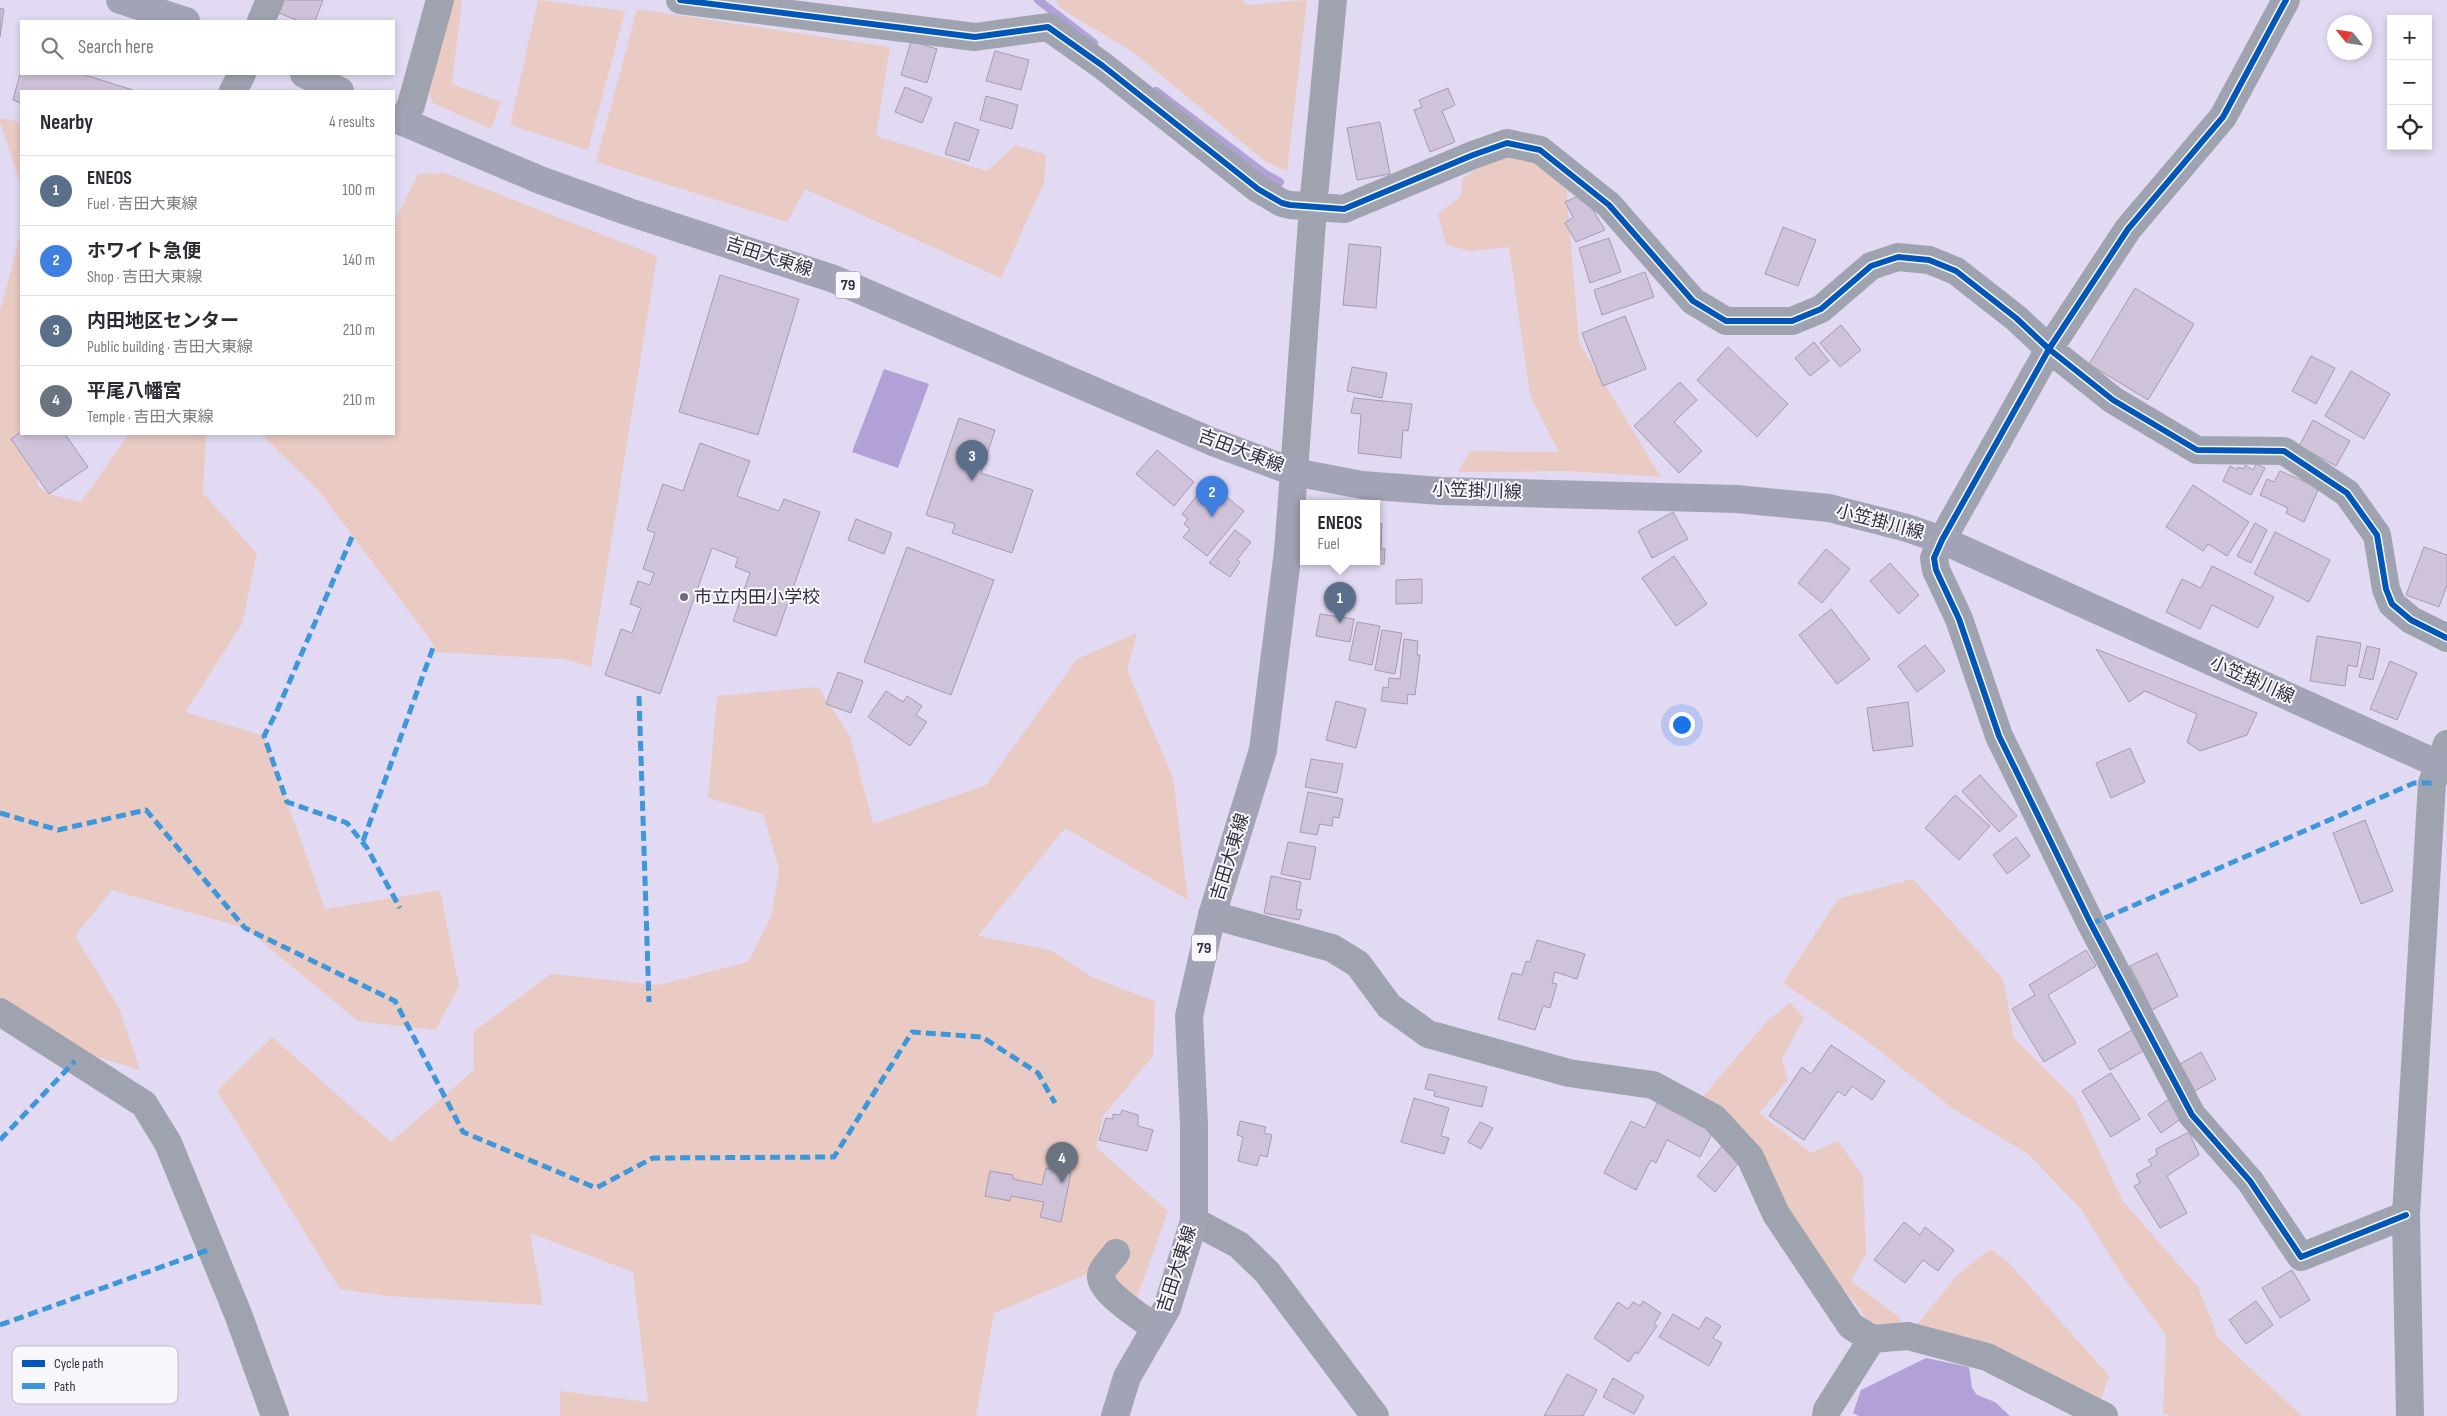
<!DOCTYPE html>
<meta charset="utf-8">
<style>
:root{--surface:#fff;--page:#f2f2f3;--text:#2b2b33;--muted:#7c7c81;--line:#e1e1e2;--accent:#db2777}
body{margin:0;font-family:"Sofia Sans Condensed","Noto Sans JP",sans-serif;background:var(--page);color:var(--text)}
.controls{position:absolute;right:15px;top:15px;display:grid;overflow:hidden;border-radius:0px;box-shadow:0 2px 8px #0003}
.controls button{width:45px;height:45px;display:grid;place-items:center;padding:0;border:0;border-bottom:1px solid var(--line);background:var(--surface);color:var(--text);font:25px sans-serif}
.compass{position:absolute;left:2327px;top:15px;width:45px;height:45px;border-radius:50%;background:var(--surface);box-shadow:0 2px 8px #0003;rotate:300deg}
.you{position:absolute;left:1681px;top:724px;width:18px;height:18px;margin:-12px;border:4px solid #fff;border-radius:50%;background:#1a73e8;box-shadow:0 0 0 8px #1a73e833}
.badge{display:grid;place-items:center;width:32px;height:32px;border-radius:50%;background:var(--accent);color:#fff;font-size:16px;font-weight:700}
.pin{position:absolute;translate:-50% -41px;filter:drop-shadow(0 1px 2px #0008)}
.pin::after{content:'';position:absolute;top:26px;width:18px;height:15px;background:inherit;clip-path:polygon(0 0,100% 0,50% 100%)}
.popup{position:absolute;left:1300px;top:500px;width:80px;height:65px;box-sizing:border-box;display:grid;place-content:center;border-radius:0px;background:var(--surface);filter:drop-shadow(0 1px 4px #0005);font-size:16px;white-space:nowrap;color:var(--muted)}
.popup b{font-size:19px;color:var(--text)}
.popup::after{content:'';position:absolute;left:50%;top:100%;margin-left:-10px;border:10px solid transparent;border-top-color:var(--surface)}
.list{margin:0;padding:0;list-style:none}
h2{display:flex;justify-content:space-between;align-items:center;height:65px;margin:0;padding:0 20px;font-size:21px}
h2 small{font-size:16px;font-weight:400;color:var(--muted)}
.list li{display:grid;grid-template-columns:32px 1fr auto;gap:15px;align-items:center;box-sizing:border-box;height:70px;padding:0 20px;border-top:1px solid var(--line)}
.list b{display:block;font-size:19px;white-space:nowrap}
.list p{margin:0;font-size:16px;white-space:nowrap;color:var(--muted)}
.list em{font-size:16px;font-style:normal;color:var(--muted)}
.icon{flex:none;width:28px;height:28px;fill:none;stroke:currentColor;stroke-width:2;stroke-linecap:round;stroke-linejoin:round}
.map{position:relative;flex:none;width:2447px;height:1416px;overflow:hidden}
.search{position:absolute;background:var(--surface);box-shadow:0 2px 8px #0003;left:20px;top:20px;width:375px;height:55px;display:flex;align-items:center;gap:12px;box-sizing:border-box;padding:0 18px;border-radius:0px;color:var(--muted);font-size:19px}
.panel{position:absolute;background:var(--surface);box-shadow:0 2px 8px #0003;left:20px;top:90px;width:375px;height:345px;border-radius:0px}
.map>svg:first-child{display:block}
</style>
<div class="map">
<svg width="2447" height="1416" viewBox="0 0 2447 1416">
<rect width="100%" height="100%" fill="#e1daf2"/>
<!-- green -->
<path fill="#e9cbc3" d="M 449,0 L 462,0 L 452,84 L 501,102 L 491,129 L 433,103 L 429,94 Z
M 538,0 L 625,11 L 588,150 L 510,125 Z
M 1056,0 L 1242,0 L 1248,5 L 1307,0 L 1287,171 L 1266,162 L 1133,52 L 1060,8 Z
M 637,9 L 890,47 L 876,136 L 987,171 L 1016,145 L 1046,155 L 1044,183 L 1001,278 L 805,189 L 787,222 L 596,162 Z
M 0,118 L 21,122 L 21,186 L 0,122 Z
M 1513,157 L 1530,159 L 1566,184 L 1579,342 L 1661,477 L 1568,471 L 1458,472 L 1470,451 L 1559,452 L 1530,395 L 1509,247 L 1468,251 L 1446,244 L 1438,214 L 1461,196 L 1463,178 L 1486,163 Z
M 445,173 L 657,256 L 591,667 L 565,659 L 432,652 L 434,645 L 319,491 L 261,434 L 394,434 L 394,222 L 418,174 Z
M 21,232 L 21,434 L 32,434 L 38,486 L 49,494 L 81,502 L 129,434 L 206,434 L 203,493 L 257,554 L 242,624 L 185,712 L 264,736 L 325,909 L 440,890 L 459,986 L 435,1030 L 358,1021 L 245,928 L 112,890 L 75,936 L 119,1008 L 140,1070 L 0,1027 L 0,311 Z
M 1137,633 L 1127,670 L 1173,778 L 1188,900 L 1065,828 L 978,936 L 1050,950 L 1094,978 L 1155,1001 L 1153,1056 L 1103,1116 L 1096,1147 L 1168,1211 L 1135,1303 L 1101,1280 L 1085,1275 L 994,1313 L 976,1416 L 560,1416 L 560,1391 L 648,1402 L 633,1272 L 530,1233 L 543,1305 L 387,1296 L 340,1289 L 217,1091 L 272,1037 L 391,1142 L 474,1070 L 473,1032 L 551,974 L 659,985 L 748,962 L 772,914 L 779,869 L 763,814 L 708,798 L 717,696 L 818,687 L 850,736 L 873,824 L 986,785 L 1077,659 Z
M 1913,879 L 2003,979 L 2014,1038 L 2075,1099 L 2122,1200 L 2198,1287 L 2218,1338 L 2302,1416 L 2171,1416 L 2163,1413 L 2166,1335 L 2121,1274 L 2081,1209 L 2028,1154 L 1952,1108 L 1862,1037 L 1783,983 L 1838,899 Z
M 1790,1003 L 1804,1018 L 1782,1059 L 1788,1080 L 1759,1113 L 1811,1153 L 1838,1141 L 1863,1176 L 1866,1254 L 1851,1281 L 1900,1318 L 1900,1326 L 1870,1323 L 1826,1267 L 1791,1217 L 1757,1143 L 1701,1099 L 1768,1020 Z
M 1990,1249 L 2008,1262 L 2109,1376 L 2099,1405 L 1908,1336 L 1957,1275 Z"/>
<!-- water -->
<path fill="#b1a1d7" d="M 884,369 L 929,384 L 898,468 L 852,452 Z
M 1926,1358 L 1969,1367 L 1972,1388 L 1977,1395 L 1995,1402 L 2010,1416 L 1859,1416 L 1853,1413 L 1861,1390 Z"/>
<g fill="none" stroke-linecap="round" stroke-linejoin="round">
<!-- stream -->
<path stroke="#b1a1d7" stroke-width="8" d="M 1038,0 L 1094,43
M 1156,91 L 1264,173 L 1280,182"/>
</g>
<!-- building -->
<path fill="#cfc3d9" stroke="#a49cae" d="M 278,0 L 323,0 L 315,21 L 299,21 L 274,11 Z
M 0,8 L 4,9 L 0,37 Z
M 911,41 L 937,49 L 927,83 L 901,75 Z
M 995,51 L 1029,60 L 1021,90 L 986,81 Z
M 21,70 L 21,74 L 82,74 L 136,91 L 21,91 L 21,103 L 13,100 Z
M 905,87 L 932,98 L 922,123 L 895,112 Z
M 1448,88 L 1455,105 L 1442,111 L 1455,142 L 1430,152 L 1414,110 L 1422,107 L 1419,100 Z
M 986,96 L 1018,105 L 1012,129 L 980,120 Z
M 955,122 L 979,130 L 969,161 L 945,154 Z
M 1380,122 L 1390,174 L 1357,180 L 1347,128 Z
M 1583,194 L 1605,230 L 1576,242 L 1565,223 L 1573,217 L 1565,202 Z
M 1783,227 L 1816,240 L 1798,286 L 1765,274 Z
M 1609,238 L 1621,272 L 1590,283 L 1579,248 Z
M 1349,244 L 1381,247 L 1376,308 L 1343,305 Z
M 1645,272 L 1654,297 L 1602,315 L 1594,290 Z
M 720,275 L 799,299 L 758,435 L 679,412 Z
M 2135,288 L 2194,324 L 2148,400 L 2089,364 Z
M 1625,316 L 1646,369 L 1603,386 L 1582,333 Z
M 1841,325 L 1861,350 L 1840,367 L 1820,343 Z
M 1814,342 L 1829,361 L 1810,376 L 1795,358 Z
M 1728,347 L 1788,404 L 1757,437 L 1697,380 Z
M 2311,356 L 2335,368 L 2316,404 L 2292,391 Z
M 1352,367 L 1387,373 L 1382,398 L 1347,391 Z
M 2351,371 L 2390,394 L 2364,439 L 2325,416 Z
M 1680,382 L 1697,400 L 1674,422 L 1702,451 L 1679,473 L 1634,426 Z
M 1354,398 L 1412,404 L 1408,431 L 1403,430 L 1401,458 L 1358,453 L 1361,414 L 1351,413 Z
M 959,418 L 995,430 L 981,473 L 1033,490 L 1012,553 L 952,533 L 955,524 L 926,515 Z
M 2313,420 L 2350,441 L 2336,466 L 2299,446 Z
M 21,432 L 65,434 L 88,467 L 49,494 L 11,439 Z
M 700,443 L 750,461 L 737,496 L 779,511 L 784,499 L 820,512 L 776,636 L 733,621 L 750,573 L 735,567 L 738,558 L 712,548 L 660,694 L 605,675 L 621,629 L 632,633 L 641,608 L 630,604 L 638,581 L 650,585 L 654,573 L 643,569 L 655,533 L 647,530 L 663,484 L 683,491 Z
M 1157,450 L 1194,482 L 1174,506 L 1136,474 Z
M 2256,464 L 2265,468 L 2251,495 L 2223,481 L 2230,466 L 2237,470 L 2238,467 L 2244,469 L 2245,465 L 2253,470 Z
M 2280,471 L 2319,488 L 2304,522 L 2286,513 L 2288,508 L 2260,495 L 2267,479 L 2274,482 Z
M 1208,482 L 1244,511 L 1207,556 L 1183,537 L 1190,529 L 1184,524 L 1188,519 L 1182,514 Z
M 2193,485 L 2249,522 L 2227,556 L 2208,544 L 2203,551 L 2166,527 Z
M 1673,512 L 1688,539 L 1652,558 L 1638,531 Z
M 856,519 L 892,533 L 884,554 L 848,540 Z
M 1376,523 L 1382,524 L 1381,549 L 1385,549 L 1384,564 L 1367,563 L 1376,562 Z
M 2255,523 L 2267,530 L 2251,563 L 2237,556 Z
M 1235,530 L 1251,542 L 1237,560 L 1240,562 L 1230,577 L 1209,563 Z
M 2275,532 L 2330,560 L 2309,602 L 2254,574 Z
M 907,547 L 994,580 L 951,695 L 864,662 Z
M 2424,547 L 2447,555 L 2447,585 L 2439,607 L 2406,595 Z
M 1826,549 L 1850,569 L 1822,603 L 1798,583 Z
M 1674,556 L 1707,604 L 1676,626 L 1642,578 Z
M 1890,563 L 1919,595 L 1899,614 L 1870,581 Z
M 2212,566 L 2274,597 L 2258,628 L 2212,605 L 2200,629 L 2166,612 L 2182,579 L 2201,588 Z
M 1422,579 L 1422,603 L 1396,604 L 1396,580 Z
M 1831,609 L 1870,659 L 1837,684 L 1799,635 Z
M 1320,614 L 1354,619 L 1350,642 L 1316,636 Z
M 1357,622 L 1380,626 L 1372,665 L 1349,660 Z
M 1382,630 L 1402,633 L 1395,674 L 1375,670 Z
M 2317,636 L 2361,643 L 2357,667 L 2348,665 L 2345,686 L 2310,681 Z
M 1404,639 L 1418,641 L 1417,655 L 1420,655 L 1415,695 L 1408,694 L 1407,704 L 1381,701 L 1383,687 L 1388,688 L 1389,678 L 1400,679 Z
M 1925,645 L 1945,671 L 1917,692 L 1898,666 Z
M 2367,646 L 2380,649 L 2373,680 L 2359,677 Z
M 2096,649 L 2257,713 L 2247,735 L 2200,751 L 2187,742 L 2197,714 L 2145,691 L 2129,702 Z
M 2390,661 L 2417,673 L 2397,720 L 2370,709 Z
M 838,672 L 863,681 L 851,713 L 826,704 Z
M 886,691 L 903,702 L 907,696 L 922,706 L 916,715 L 927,722 L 910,746 L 868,717 Z
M 1336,701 L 1366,709 L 1356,748 L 1326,740 Z
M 1908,702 L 1913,746 L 1873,751 L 1867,708 Z
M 2130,748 L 2145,782 L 2111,798 L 2096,763 Z
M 1311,759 L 1343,764 L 1337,793 L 1305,787 Z
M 1980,775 L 2017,816 L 1999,832 L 1962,791 Z
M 1308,792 L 1343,799 L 1339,818 L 1333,817 L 1332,826 L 1320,824 L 1317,835 L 1300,832 Z
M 1955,795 L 1990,826 L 1959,860 L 1925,828 Z
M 2365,820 L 2393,891 L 2361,904 L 2333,833 Z
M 2016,837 L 2030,856 L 2007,874 L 1993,855 Z
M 1288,842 L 1316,847 L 1310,880 L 1281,874 Z
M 1271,876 L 1301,882 L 1296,909 L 1302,910 L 1299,920 L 1264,913 Z
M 1537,940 L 1585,954 L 1577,979 L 1555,972 L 1552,983 L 1557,984 L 1550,1008 L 1543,1006 L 1535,1030 L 1498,1019 L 1512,973 L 1522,975 L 1526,961 L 1530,962 Z
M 2086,950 L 2096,966 L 2048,995 L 2076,1043 L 2044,1062 L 2012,1009 L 2035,995 L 2029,985 Z
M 2157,953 L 2178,996 L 2152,1010 L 2130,966 Z
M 2132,1030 L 2143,1051 L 2110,1070 L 2098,1050 Z
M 1831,1045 L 1885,1081 L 1872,1100 L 1852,1086 L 1845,1096 L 1838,1091 L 1804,1140 L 1769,1116 L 1802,1067 L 1811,1074 Z
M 2201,1052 L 2216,1079 L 2195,1091 L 2180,1064 Z
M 2111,1073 L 2140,1119 L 2111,1137 L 2082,1091 Z
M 1429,1074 L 1487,1087 L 1482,1107 L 1434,1096 L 1435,1091 L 1425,1089 Z
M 1414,1098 L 1449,1108 L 1441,1136 L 1449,1138 L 1444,1154 L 1401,1142 Z
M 2169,1099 L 2182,1118 L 2161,1133 L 2148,1114 Z
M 1658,1101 L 1714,1130 L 1700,1157 L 1667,1140 L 1656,1163 L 1651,1160 L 1636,1190 L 1604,1173 L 1631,1121 L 1645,1128 Z
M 1122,1110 L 1138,1115 L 1138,1126 L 1153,1130 L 1147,1151 L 1099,1140 L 1106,1118 L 1113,1119 L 1113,1114 L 1120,1115 Z
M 1240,1121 L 1266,1127 L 1264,1133 L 1272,1135 L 1267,1157 L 1260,1155 L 1257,1166 L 1238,1161 L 1243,1137 L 1237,1135 Z
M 1480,1122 L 1493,1128 L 1481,1149 L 1468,1142 Z
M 2189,1132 L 2199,1155 L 2167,1176 L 2187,1213 L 2160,1228 L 2134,1186 L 2140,1183 L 2136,1174 L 2152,1165 L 2148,1160 L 2157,1155 L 2156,1149 Z
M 1723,1145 L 1741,1160 L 1715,1192 L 1697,1176 Z
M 1046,1168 L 1071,1173 L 1061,1222 L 1040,1217 L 1044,1202 L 1011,1196 L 1010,1201 L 985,1196 L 990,1171 L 1013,1175 L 1013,1179 L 1042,1185 Z
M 1904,1222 L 1920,1235 L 1925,1227 L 1954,1250 L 1938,1271 L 1923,1260 L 1905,1283 L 1874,1260 Z
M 2292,1270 L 2310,1300 L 2280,1318 L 2262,1288 Z
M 1643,1301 L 1661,1313 L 1654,1324 L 1657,1326 L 1638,1354 L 1635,1352 L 1629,1362 L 1594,1338 L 1618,1302 L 1628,1309 L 1633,1302 L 1640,1306 Z
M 2256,1301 L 2273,1325 L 2246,1344 L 2229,1320 Z
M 1673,1314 L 1699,1329 L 1706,1317 L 1721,1326 L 1713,1338 L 1722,1343 L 1709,1366 L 1659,1337 Z
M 1567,1374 L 1597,1390 L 1583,1416 L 1544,1416 Z
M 1613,1378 L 1644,1396 L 1634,1414 L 1603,1397 Z"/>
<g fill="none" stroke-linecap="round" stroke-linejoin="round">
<!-- minor -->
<path stroke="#9fa3af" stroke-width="28" d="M 680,0 L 975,37 L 1048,27 L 1103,66 L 1258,189 L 1282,203 L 1290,205 L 1344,209 L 1473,155 L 1507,143 L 1540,150 L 1609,205 L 1693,301 L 1726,321 L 1792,321 L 1821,309 L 1871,266 L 1898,257 L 1929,260 L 1956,271 L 2016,318 L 2049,349 L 2113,400 L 2197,450 L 2284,451 L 2347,493 L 2377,535 L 2386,589 L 2392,604 L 2411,620 L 2447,638
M 2286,0 L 2223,117 L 2128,229 L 2049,349 L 1942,540 L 1934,558 L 1936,570 L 1959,619 L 1999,736 L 2091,924 L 2192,1115 L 2250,1181 L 2301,1257 L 2406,1215
M 261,21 L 270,0
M 233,91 L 242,74
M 403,122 L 411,105 L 440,0
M 1294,472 L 1313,207 L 1333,0
M 1212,915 L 1332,948 L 1358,964 L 1389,1006 L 1428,1034 L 1569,1073 L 1653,1085 L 1714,1118 L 1750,1157 L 1776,1214 L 1851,1326 L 1872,1339 L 1908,1336 L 1987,1357 L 2104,1416
M 0,1012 L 144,1104 L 168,1143 L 238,1314 L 275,1416
M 1194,1221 L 1239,1245 L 1267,1272 L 1375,1416
M 1116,1253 C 1112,1259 1102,1268 1101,1275 C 1098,1291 1143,1318 1155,1328
M 1826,1416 L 1827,1410 L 1872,1339
M 2410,1416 L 2406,1215 L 2432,783 L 2447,744"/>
<!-- major -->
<path stroke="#a2a4b6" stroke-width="28" d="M 120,0 L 186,21
M 304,74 L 340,91
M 394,118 L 540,180 L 629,212 L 834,279 L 1213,442 L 1294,472 L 1362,485 L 1441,491 L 1737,499 L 1829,508 L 1907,528 L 1942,540 L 2447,768
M 1115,1416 L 1127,1377 L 1167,1308 L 1194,1221 L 1194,1124 L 1189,1016 L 1212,915 L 1263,750 L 1288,551 L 1294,472"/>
<!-- quiet -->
<path stroke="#3d97da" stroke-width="5" stroke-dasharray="10 5" stroke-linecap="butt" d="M 352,537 L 276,713 L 264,736 L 287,802 L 347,823 L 367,848 L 400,908
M 639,696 L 649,1002
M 0,813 L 58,830 L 146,810 L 245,928 L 395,1001 L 463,1132 L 596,1188 L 653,1158 L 834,1157 L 912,1032 L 982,1037 L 1038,1073 L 1055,1103
M 363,841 L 434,645
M 2091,924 L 2414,783 L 2432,783
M 0,1140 L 75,1061
M 0,1325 L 211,1249"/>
<!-- cycleway casing -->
<g stroke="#f8f7fc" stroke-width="9">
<path id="cycleway" d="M 680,0 L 975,37 L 1048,27 L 1103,66 L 1258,189 L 1282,203 L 1290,205 L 1344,209 L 1473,155 L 1507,143 L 1540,150 L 1609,205 L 1693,301 L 1726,321 L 1792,321 L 1821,309 L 1871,266 L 1898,257 L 1929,260 L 1956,271 L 2016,318 L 2049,349 L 2113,400 L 2197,450 L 2284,451 L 2347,493 L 2377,535 L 2386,589 L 2392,604 L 2411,620 L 2447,638
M 2286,0 L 2223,117 L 2128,229 L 2049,349 L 1942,540 L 1934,558 L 1936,570 L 1959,619 L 1999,736 L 2091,924 L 2192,1115 L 2250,1181 L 2301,1257 L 2406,1215"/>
</g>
<!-- cycleway -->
<use href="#cycleway" stroke="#0057b8" stroke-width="6"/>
</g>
<!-- markers -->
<circle fill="#706a7e" stroke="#f8f7fc" stroke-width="2" cx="684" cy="597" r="5"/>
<g text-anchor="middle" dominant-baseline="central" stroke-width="4" stroke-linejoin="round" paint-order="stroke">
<!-- shield labels -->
<g fill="#f8f7fc" stroke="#6e6a78" stroke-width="1">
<rect x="835.5" y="271.5" width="25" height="27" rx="4"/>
<rect x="1191.5" y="934.5" width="25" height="27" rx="4"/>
</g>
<g font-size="16" font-weight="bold" fill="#332e3f">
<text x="848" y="285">79</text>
<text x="1204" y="948">79</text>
</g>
<!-- street labels -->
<g font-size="18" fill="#332e3f" stroke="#f8f7fc">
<text transform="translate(769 257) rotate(18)">吉田大東線</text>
<text transform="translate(1241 451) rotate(21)">吉田大東線</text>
<text transform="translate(1477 491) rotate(2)">小笠掛川線</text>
<text transform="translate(1880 522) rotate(15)">小笠掛川線</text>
<text transform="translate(2252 680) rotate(24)">小笠掛川線</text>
<text transform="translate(1230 857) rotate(-73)">吉田大東線</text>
<text transform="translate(1177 1269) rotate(-72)">吉田大東線</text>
</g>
<!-- poi labels -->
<g font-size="18" fill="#332e3f" stroke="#f8f7fc" text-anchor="start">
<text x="694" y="597">市立内田小学校</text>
</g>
</g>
<!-- legend -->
<rect x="12" y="1346" width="166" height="58" rx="8" fill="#f8f7fc" stroke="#bdbbc3" stroke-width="1"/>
<rect x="22" y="1360" width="23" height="7" fill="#0057b8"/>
<rect x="22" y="1383" width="23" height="6" fill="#3d97da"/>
<g font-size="14" fill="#332e3f">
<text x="54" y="1368">Cycle path</text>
<text x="54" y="1391">Path</text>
</g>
</svg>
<div class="controls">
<button>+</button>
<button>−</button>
<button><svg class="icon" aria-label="locate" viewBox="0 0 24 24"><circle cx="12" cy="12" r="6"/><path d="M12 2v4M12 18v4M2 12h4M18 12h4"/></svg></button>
</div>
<svg class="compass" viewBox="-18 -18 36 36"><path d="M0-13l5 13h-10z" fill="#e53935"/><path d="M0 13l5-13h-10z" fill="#7c7c81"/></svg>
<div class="you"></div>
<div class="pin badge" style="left:1340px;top:623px;background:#5c6f8a">1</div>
<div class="popup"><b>ENEOS</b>Fuel</div>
<div class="pin badge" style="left:1212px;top:517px;background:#3f7fe0">2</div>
<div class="pin badge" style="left:972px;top:481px;background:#5c6f8a">3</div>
<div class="pin badge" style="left:1062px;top:1183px;background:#6b7280">4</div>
<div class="search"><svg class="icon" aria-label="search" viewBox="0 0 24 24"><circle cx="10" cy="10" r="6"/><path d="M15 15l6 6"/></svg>Search here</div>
<section class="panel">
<h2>Nearby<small>4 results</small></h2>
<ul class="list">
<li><span class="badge" style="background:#5c6f8a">1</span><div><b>ENEOS</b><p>Fuel · 吉田大東線</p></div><em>100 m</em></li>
<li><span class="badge" style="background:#3f7fe0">2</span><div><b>ホワイト急便</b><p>Shop · 吉田大東線</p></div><em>140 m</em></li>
<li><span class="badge" style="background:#5c6f8a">3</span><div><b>内田地区センター</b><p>Public building · 吉田大東線</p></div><em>210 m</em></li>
<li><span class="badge" style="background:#6b7280">4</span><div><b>平尾八幡宮</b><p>Temple · 吉田大東線</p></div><em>210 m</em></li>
</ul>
</section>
</div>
